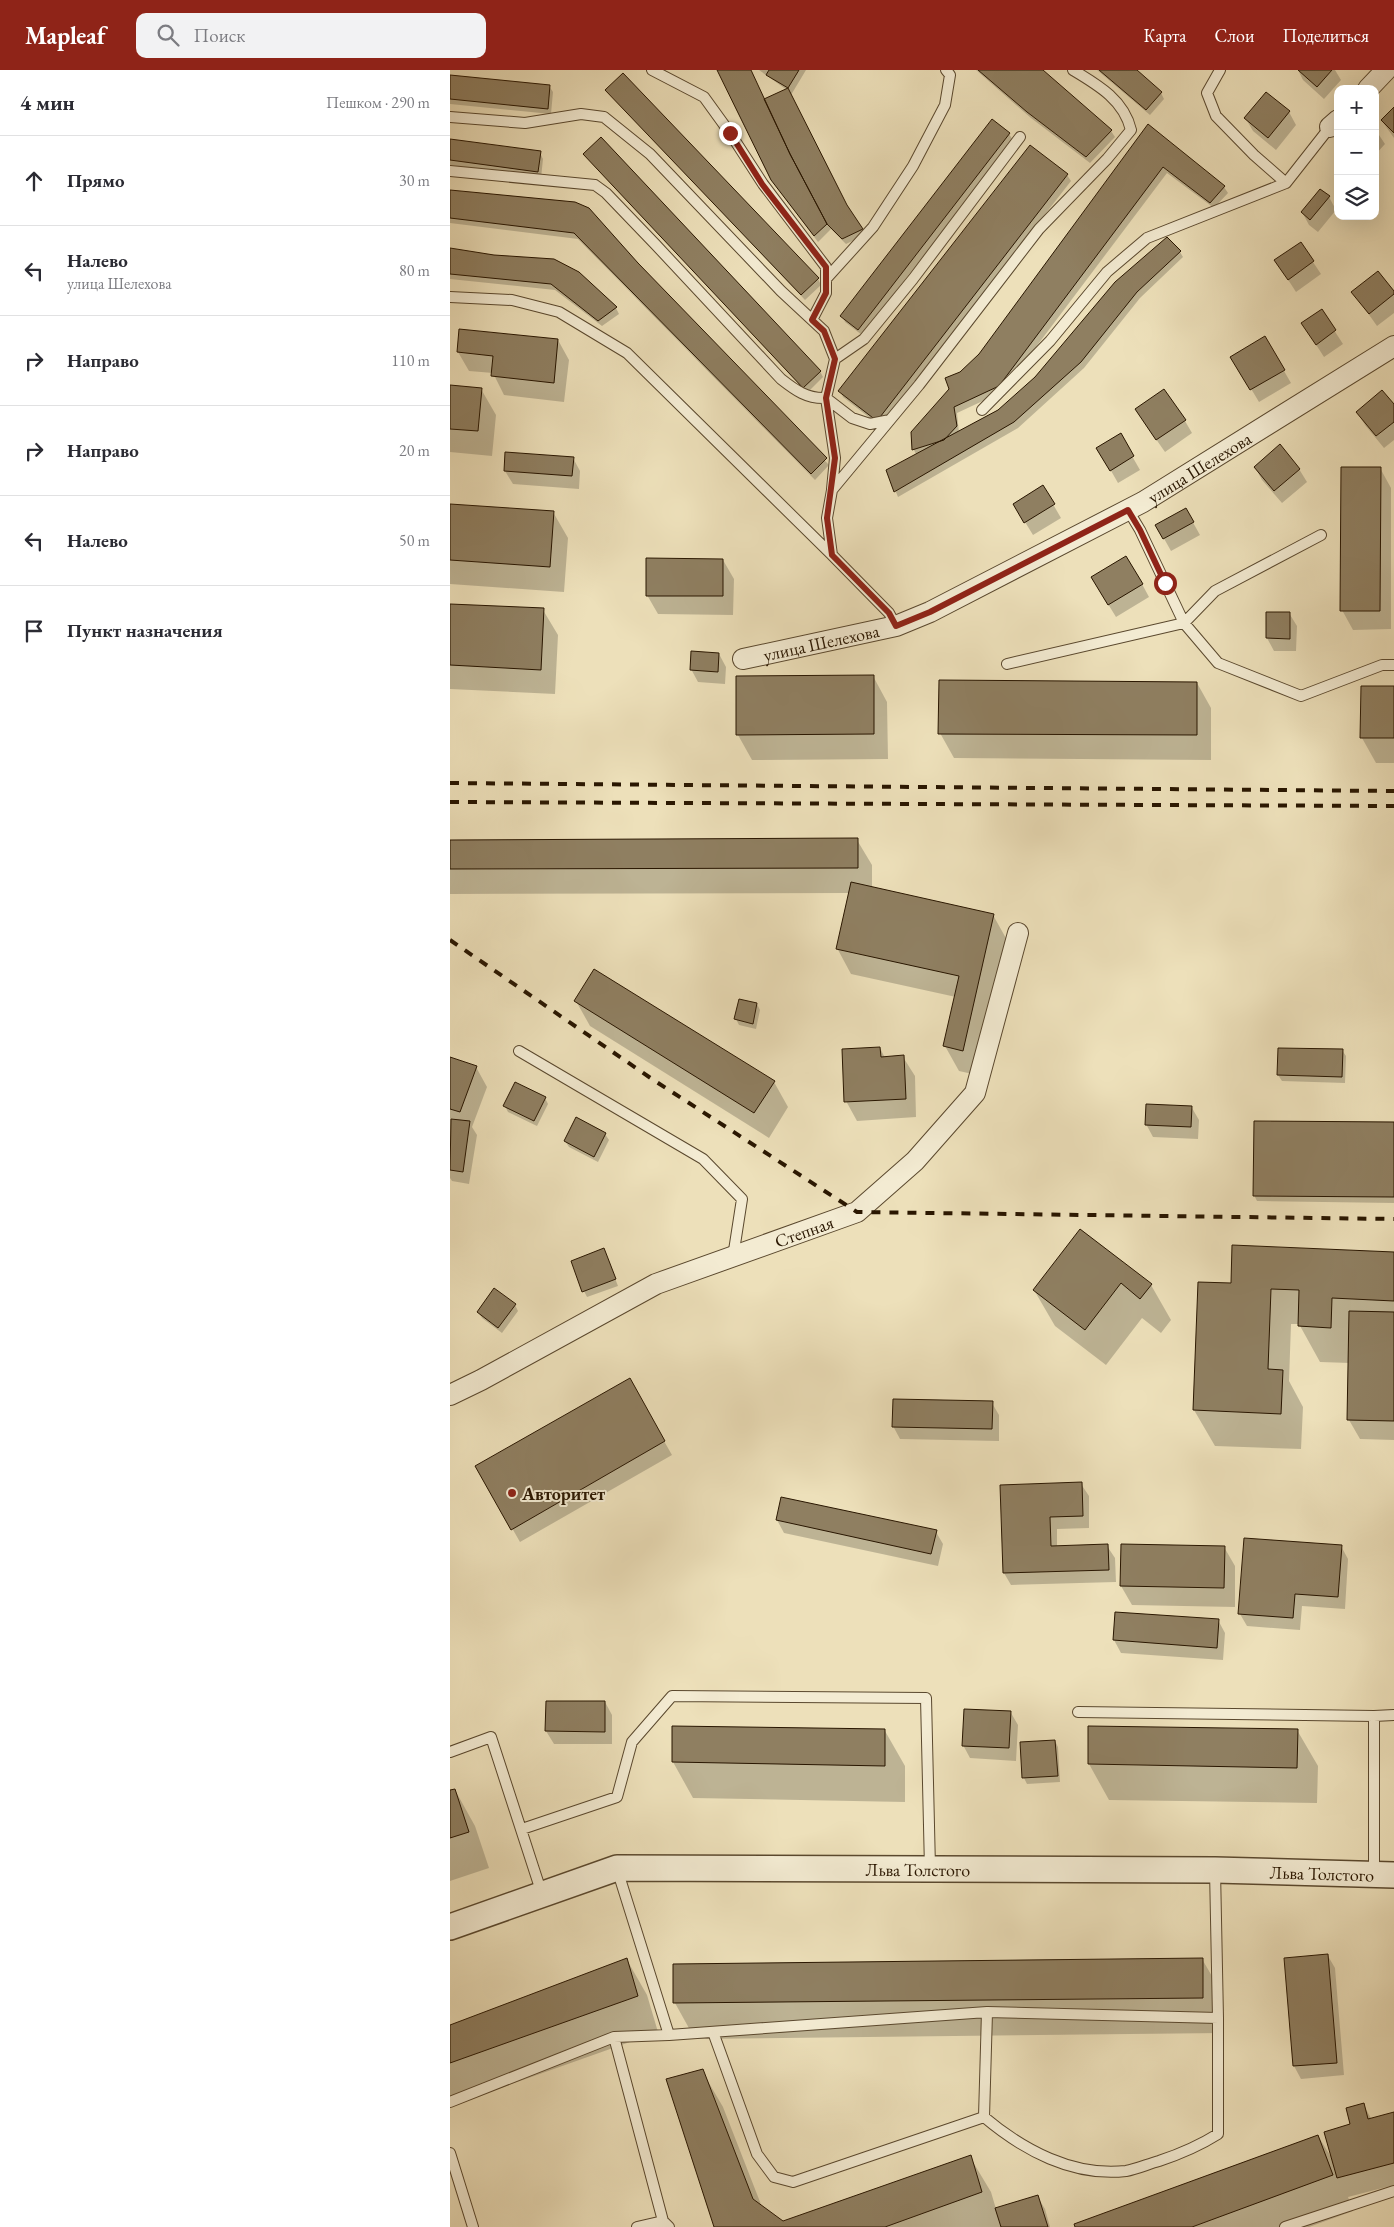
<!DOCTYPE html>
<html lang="ru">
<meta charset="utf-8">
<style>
:root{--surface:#fff;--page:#f2f2f3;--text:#2b2b33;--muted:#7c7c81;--line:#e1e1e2;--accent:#8f2418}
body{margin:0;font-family:"EB Garamond",serif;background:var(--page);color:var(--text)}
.controls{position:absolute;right:15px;top:15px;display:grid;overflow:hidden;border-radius:10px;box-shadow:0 5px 20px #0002}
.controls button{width:45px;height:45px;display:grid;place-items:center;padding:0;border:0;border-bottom:1px solid var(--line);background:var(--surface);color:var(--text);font:25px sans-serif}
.stop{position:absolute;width:15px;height:15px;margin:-11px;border:4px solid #8f2418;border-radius:50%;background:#fff}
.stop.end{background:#8f2418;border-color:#fff;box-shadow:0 1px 5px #0008}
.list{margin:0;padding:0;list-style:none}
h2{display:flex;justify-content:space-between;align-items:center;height:65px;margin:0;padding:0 20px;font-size:21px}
h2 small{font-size:16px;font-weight:400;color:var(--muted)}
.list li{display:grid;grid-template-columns:32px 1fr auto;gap:15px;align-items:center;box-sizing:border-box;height:90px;padding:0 20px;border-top:1px solid var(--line)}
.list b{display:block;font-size:19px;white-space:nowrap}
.list p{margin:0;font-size:16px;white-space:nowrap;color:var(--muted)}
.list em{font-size:16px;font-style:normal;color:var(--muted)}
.icon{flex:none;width:28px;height:28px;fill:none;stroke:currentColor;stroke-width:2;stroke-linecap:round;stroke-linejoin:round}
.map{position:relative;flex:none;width:944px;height:2157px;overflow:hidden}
header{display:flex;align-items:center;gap:30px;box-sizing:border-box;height:70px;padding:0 25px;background:var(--accent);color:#fff}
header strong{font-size:24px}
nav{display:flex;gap:28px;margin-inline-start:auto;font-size:18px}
.search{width:350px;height:45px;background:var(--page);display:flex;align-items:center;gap:12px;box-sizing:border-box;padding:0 18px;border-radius:10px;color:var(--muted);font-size:19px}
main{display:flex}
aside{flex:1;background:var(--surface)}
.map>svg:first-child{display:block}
</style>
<header>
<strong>Mapleaf</strong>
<div class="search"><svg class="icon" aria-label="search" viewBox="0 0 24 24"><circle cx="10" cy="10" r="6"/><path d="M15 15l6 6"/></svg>Поиск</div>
<nav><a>Карта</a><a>Слои</a><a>Поделиться</a></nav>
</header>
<main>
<aside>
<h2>4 мин<small>Пешком · 290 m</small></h2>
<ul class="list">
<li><svg class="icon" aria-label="ahead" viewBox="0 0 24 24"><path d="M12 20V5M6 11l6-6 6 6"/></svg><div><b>Прямо</b></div><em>30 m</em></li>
<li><svg class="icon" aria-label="left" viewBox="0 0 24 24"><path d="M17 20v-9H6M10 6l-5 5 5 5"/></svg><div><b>Налево</b><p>улица Шелехова</p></div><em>80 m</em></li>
<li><svg class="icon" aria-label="right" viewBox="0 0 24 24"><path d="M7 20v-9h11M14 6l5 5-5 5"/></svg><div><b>Направо</b></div><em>110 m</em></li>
<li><svg class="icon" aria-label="right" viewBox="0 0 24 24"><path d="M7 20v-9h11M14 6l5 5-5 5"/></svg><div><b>Направо</b></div><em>20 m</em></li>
<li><svg class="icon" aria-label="left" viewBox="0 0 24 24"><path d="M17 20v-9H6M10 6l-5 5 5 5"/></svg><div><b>Налево</b></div><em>50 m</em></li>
<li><svg class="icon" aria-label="arrive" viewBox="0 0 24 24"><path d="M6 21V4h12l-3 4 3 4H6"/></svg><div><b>Пункт назначения</b></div></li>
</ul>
</aside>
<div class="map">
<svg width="944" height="2157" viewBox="0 0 944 2157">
<rect width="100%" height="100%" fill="#ede0ba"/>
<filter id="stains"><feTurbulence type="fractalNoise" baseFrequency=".004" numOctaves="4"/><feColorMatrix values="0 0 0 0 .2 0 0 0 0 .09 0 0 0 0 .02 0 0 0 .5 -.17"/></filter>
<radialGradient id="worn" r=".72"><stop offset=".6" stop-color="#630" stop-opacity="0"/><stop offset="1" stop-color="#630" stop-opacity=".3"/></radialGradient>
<!-- shadow -->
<path fill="#0003" d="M 269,0 L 300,0 L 314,30 L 337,20 L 309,0 L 356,0 L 341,25 L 398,139 L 415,165 L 396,174 L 381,159 L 368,172 L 326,116 Z
M 526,0 L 591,0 L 661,61 L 665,67 L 640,93 L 581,48 Z
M 647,0 L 685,0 L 711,23 L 714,29 L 700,45 Z
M 848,0 L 885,0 L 891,10 L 874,29 L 853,10 Z
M 0,6 L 99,16 L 103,22 L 101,44 L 0,34 Z
M 157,20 L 368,209 L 371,215 L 355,230 Z
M 944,38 L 944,68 L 932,51 Z
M 839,42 L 846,55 L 826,80 L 803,61 L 796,49 Z
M 699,56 L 774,117 L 778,123 L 764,138 L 717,103 L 552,322 L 507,343 L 509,363 L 549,341 L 730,182 L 733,187 L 690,228 L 634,298 L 568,358 L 448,427 L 437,400 L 467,386 L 464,380 L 462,362 L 501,319 L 511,303 L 530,285 Z
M 925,59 L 935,74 L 925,85 Z
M 559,64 L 563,70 L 412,265 L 395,252 L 392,246 Z
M 0,70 L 90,83 L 93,89 L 91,108 L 0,95 Z
M 135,84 L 370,301 L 373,307 L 357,323 Z
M 617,105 L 621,111 L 430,356 L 393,327 L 390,321 Z
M 0,121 L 125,134 L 187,194 L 379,395 L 365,410 L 128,169 L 0,153 Z
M 879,127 L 886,140 L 868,162 L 859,155 L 852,142 Z
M 851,174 L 871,204 L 846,222 L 826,191 Z
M 0,181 L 128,203 L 166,238 L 169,244 L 152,256 L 105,220 L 0,209 Z
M 903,222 L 944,223 L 944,243 L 927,256 Z
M 871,240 L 893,274 L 874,287 L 852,253 Z
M 815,268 L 841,313 L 809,332 L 782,287 Z
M 108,270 L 119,290 L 114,332 L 54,325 L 43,303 L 19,301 L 8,282 Z
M 0,316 L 31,319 L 46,345 L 42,386 L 0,382 Z
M 944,336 L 944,370 L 934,378 L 915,355 L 907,342 Z
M 735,351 L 742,363 L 715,382 L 694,352 Z
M 670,365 L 690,400 L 668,413 L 648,378 Z
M 57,384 L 123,388 L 130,401 L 129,419 L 63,414 L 55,401 Z
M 805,397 L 849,399 L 857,412 L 832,433 L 812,410 Z
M 930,398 L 941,418 L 941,559 L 903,560 L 892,540 Z
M 593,417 L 611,448 L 583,465 L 564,434 Z
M 0,435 L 103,442 L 118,468 L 114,522 L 0,514 Z
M 736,440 L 750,465 L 721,481 L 707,456 Z
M 273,490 L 284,509 L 283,545 L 208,544 L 197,525 Z
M 692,514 L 699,527 L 666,547 L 650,521 Z
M 0,535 L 93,540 L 108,565 L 105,624 L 0,619 Z
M 839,543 L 847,556 L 846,581 L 824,581 L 817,568 Z
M 269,584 L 276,597 L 275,614 L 248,612 L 241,599 Z
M 423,606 L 437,632 L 438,689 L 302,690 L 288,665 L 287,607 Z
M 747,613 L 761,638 L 761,690 L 504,688 L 490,663 Z
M 944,618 L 944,693 L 926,693 L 912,668 Z
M 407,770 L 422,795 L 422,818 L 543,845 L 557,870 L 527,1005 L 509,1001 L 495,976 L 506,927 L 401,904 L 387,878 L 399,823 L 0,824 L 0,771 Z
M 126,931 L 324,1012 L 338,1037 L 319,1068 L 140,956 Z
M 307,934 L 310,940 L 306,959 L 289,955 L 286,949 Z
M 430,978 L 435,988 L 453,987 L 465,1006 L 466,1047 L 407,1051 L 396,1031 Z
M 892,980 L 896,986 L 895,1013 L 832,1011 L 828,1005 Z
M 0,988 L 26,997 L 37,1017 L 22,1057 L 27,1065 L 19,1114 L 2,1111 L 0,1108 Z
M 95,1028 L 98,1034 L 87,1056 L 58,1042 L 55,1036 Z
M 742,1038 L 749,1050 L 748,1069 L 703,1067 L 696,1054 Z
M 944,1053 L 944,1133 L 807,1131 L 804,1125 Z
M 155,1064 L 159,1070 L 148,1092 L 119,1077 L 115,1071 Z
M 631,1160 L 701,1215 L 721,1250 L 711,1263 L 692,1248 L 656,1295 L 605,1256 L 584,1220 Z
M 154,1180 L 168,1216 L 137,1227 L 134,1221 Z
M 944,1183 L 944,1370 L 910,1369 L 899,1350 L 900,1293 L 870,1292 L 849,1254 L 841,1254 L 839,1311 L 853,1337 L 851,1379 L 765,1376 L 744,1340 L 750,1213 L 782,1214 Z
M 65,1235 L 68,1241 L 52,1263 L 32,1248 L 28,1242 Z
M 179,1310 L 222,1385 L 70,1472 L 27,1397 Z
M 542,1333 L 549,1345 L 549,1371 L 450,1369 L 443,1356 Z
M 631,1414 L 639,1426 L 639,1458 L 607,1459 L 607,1477 L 657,1476 L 665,1488 L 666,1512 L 561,1515 L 554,1503 L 551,1416 Z
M 327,1450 L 486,1462 L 493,1474 L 488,1496 L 334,1463 Z
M 891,1476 L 898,1489 L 895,1539 L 852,1536 L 850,1560 L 797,1556 L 790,1544 Z
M 774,1477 L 785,1496 L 785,1537 L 682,1535 L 671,1516 Z
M 768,1550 L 775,1563 L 773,1590 L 671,1583 L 664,1570 Z
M 155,1632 L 162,1645 L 162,1674 L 104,1674 L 96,1661 Z
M 561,1643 L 568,1655 L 566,1691 L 520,1688 L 513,1675 Z
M 224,1657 L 435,1661 L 455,1696 L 455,1732 L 243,1728 L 223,1692 Z
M 847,1660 L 868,1696 L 867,1733 L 659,1730 L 639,1694 Z
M 605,1671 L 608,1677 L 610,1712 L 577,1714 L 574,1708 Z
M 5,1720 L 25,1756 L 39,1798 L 0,1811 L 0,1722 Z
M 878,1886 L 885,1898 L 894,2005 L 851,2009 L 844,1996 Z
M 752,1889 L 773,1925 L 773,1963 L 245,1969 L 225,1933 Z
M 177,1890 L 197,1925 L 208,1962 L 0,2036 L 0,1956 Z
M 252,2001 L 273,2037 L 312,2137 L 333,2152 L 520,2087 L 541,2122 L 546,2139 L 587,2126 L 595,2139 L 600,2157 L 266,2157 Z
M 913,2034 L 922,2050 L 944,2044 L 944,2115 L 898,2127 L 903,2141 L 859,2157 L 627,2157 L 868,2066 L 883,2090 Z"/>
<!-- building -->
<path fill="#8f7f61" stroke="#291600" d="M 267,0 L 301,0 L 340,84 L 377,154 L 364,166 L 321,110 Z
M 319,0 L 349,0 L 338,18 L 316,5 Z
M 528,0 L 593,0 L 662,60 L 636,87 L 577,42 Z
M 649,0 L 687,0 L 712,22 L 696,40 Z
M 848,0 L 882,0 L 867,17 Z
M 173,3 L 369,208 L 351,225 L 155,20 Z
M 0,5 L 100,15 L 98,39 L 0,29 Z
M 338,18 L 397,135 L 413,159 L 392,169 L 377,154 L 340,84 L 314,29 Z
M 816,22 L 840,41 L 818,68 L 794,48 Z
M 944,37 L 944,63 L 931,50 Z
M 542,49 L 560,63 L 408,260 L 390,246 Z
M 698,54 L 775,116 L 760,133 L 713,97 L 549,316 L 504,337 L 507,356 L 494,370 L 462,380 L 461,362 L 499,319 L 495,308 L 510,302 L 529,284 Z
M 151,67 L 371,301 L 353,318 L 133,84 Z
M 0,69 L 91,81 L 88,102 L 0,90 Z
M 580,75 L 618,104 L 427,351 L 388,321 Z
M 870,119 L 880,126 L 860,150 L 851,142 Z
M 0,120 L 125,132 L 139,138 L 188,193 L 377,388 L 361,404 L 124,163 L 0,148 Z
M 717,167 L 731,181 L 687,222 L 631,292 L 564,352 L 444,422 L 436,400 L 548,340 L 585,307 L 665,212 Z
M 851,172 L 864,191 L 838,210 L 824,190 Z
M 0,178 L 44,185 L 104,189 L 129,202 L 167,237 L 148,251 L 101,214 L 0,204 Z
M 928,201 L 944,221 L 944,224 L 919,244 L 901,222 Z
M 872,239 L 886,260 L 866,275 L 851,253 Z
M 9,259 L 108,269 L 104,313 L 41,306 L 43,286 L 7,282 Z
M 815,266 L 835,300 L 800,320 L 780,287 Z
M 0,315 L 32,318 L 28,361 L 0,359 Z
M 714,319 L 736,350 L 706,370 L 685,339 Z
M 932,320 L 944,334 L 944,352 L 926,366 L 906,342 Z
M 671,363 L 684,386 L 660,401 L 646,378 Z
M 830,374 L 850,399 L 824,421 L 804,397 Z
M 55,382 L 124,387 L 122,406 L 54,401 Z
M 891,397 L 931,397 L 930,541 L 890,541 Z
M 593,415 L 605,434 L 574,453 L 563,434 Z
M 0,434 L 104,441 L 100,497 L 0,490 Z
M 736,438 L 744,452 L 713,469 L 705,455 Z
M 676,486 L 693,514 L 658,535 L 641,507 Z
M 196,488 L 273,489 L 273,526 L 196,526 Z
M 0,534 L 94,538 L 91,600 L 0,595 Z
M 816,542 L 840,542 L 840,569 L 816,568 Z
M 241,581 L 269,583 L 268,602 L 240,600 Z
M 424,605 L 424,664 L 286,665 L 286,606 Z
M 489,610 L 747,612 L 747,665 L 488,664 Z
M 911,616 L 944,616 L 944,668 L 910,668 Z
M 408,768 L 408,798 L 0,799 L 0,770 Z
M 401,812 L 544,844 L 513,981 L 493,976 L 509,906 L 386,879 Z
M 144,899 L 325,1011 L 304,1043 L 124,931 Z
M 289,929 L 307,933 L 303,954 L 284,949 Z
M 430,977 L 431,987 L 454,985 L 456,1029 L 394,1032 L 392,979 Z
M 828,978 L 893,979 L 892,1007 L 827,1005 Z
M 0,987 L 27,996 L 10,1042 L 0,1039 Z
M 65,1012 L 96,1027 L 84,1051 L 53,1036 Z
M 696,1034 L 742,1036 L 741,1057 L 695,1055 Z
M 126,1047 L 156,1063 L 144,1087 L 114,1071 Z
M 1,1049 L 20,1051 L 13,1102 L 0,1100 Z
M 804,1051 L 944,1052 L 944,1127 L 803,1126 Z
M 630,1159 L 702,1214 L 690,1229 L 671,1213 L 635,1260 L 583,1220 Z
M 782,1175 L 944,1182 L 944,1231 L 882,1228 L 881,1258 L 848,1256 L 849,1220 L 821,1219 L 818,1299 L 833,1300 L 831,1344 L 743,1340 L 748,1212 L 781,1213 Z
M 154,1178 L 166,1209 L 132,1222 L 121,1191 Z
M 44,1218 L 66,1234 L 48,1258 L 27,1242 Z
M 899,1241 L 944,1242 L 944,1351 L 897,1350 Z
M 180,1308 L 215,1371 L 61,1460 L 25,1396 Z
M 443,1329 L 543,1331 L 542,1359 L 442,1357 Z
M 632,1412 L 633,1446 L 600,1447 L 601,1476 L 658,1474 L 659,1500 L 553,1503 L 550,1415 Z
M 331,1427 L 487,1460 L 481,1484 L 326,1450 Z
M 794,1468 L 892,1475 L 888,1527 L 845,1524 L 843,1548 L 788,1544 Z
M 671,1474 L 775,1476 L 774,1518 L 670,1516 Z
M 665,1542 L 769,1549 L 767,1578 L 663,1570 Z
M 96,1631 L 155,1631 L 155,1662 L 95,1661 Z
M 514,1639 L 561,1641 L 559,1678 L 512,1676 Z
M 222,1656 L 435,1659 L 435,1696 L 222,1692 Z
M 638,1656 L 848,1659 L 847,1698 L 638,1694 Z
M 605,1670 L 608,1706 L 572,1708 L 570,1672 Z
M 5,1719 L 19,1762 L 0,1768 L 0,1720 Z
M 878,1884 L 887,1993 L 843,1996 L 834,1888 Z
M 177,1888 L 188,1926 L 0,1993 L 0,1955 Z
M 753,1888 L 753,1928 L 223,1933 L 223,1894 Z
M 253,1999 L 303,2129 L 333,2151 L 521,2085 L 532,2122 L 435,2157 L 264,2157 L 216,2009 Z
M 914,2033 L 918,2049 L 944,2042 L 944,2093 L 887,2108 L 874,2062 L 900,2054 L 896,2038 Z
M 868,2065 L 883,2105 L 742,2157 L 625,2157 L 624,2154 Z
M 588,2125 L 598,2157 L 551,2157 L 545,2138 Z"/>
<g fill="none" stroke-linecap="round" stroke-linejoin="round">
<!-- service casing -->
<g stroke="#5a482e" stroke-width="12">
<path id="service" d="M 202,0 L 254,27 L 280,63 L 313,114 L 376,197 L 376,223 L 362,250
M 770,0 L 757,23 L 766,46 L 804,85 L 836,113 L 880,57
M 0,47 L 75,53 L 131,44 L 154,47 L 200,84 L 331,221 L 374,261 L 385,289 L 376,328 L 385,388 L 382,419
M 0,101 L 145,115 L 156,123 L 205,174 L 331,309 C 345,320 357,329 376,328 L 402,348 L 420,354 L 440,350
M 376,209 L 423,157 L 463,96 L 495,35 L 500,5 L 496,0
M 0,227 L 62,230 L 109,242 L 177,283 L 382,485
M 385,289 L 414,269 L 463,209 L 570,67
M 532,340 L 600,271 L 657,202 L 697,168 L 836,113
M 871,465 L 765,521 L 734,553 L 768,593 L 851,626 L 932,595 L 944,595
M 446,556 L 439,543 L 382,485 L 377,448 L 382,420 L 469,315 L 589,159 L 657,89 L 681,60 C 674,30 648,15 623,0
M 557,594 L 734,553 L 690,460 L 678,440
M 69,981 L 253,1089 L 292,1129 L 283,1187
M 628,1642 L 924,1646 L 924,1804
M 924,1646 L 944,1645
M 0,1682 L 41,1667 L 92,1824
M 72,1759 L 167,1727 L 182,1672 L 222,1626 L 476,1628 L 480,1798
M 765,1800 L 768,1948 L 537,1942 L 534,2047 C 573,2080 623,2107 676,2101 C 687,2099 698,2094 709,2091 C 730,2084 749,2076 768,2064 L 768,1948
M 263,1962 L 307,2084 L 324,2107 L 343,2112 L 534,2047
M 219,1965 L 537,1942
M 164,1967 L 213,2151
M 0,2032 L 164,1967 L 219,1965 L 167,1799
M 0,2083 L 23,2157
M 187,2157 L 213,2151 L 219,2157
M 835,2157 L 944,2121"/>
</g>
<!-- minor casing -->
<g stroke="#5a482e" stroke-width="22">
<g id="minor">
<path d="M 918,19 L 936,0"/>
<path d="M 880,57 L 888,50"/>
<path id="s1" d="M 293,589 L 446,556 L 480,542 L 693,432 L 944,276"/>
<path id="s2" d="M 0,1325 L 31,1310 L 206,1214 L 407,1142 L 465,1091 L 525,1023 L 568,863"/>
</g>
</g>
<!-- tertiary casing -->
<g stroke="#5a482e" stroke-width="28">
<g id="tertiary">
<path id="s3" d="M 0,1857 L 167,1798 L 765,1800 L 944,1805"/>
</g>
</g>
<!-- service -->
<use href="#service" stroke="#f3ebd2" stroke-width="10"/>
<!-- minor -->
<use href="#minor" stroke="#f3ebd2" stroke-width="20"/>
<!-- tertiary -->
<use href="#tertiary" stroke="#f3ebd2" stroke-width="25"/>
<!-- rail -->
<path stroke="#291600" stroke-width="4" stroke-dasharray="9 9" stroke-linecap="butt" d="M 0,713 L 944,721
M 0,732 L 944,736
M 0,870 L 202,1009 L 407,1142 L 944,1149"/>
</g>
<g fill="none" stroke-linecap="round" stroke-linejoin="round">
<!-- route -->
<path stroke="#8f2418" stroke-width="6" d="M 280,63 L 312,114 L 376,197 L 376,223 L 362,250 L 374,261 L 385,289 L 376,328 L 385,388 L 377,448 L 382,485 L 439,543 L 446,556 L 480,542 L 678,440 L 690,460 L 715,513"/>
</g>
<!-- markers -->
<circle fill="#8f2418" stroke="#f3ebd2" stroke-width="2" cx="62" cy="1423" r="5"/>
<g text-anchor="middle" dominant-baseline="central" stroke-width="4" stroke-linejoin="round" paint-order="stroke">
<!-- street labels -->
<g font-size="18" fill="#291600" stroke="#f3ebd2">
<text stroke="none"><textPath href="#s1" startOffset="499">улица Шелехова</textPath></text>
<text stroke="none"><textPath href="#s1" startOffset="80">улица Шелехова</textPath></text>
<text stroke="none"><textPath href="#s2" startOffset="391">Степная</textPath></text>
<text stroke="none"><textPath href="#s3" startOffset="478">Льва Толстого</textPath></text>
<text stroke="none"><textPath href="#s3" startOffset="882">Льва Толстого</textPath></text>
</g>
<!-- poi labels -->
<g font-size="18" font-weight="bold" fill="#291600" stroke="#f3ebd2" text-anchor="start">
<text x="72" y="1423">Авторитет</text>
</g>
</g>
<rect width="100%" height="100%" filter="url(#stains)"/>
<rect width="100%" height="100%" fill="url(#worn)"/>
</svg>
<div class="controls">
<button>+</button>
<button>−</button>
<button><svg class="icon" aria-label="layers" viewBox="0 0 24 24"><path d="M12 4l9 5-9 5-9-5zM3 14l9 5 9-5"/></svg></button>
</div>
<div class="stop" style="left:715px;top:513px"></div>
<div class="stop end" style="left:280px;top:63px"></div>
</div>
</main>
